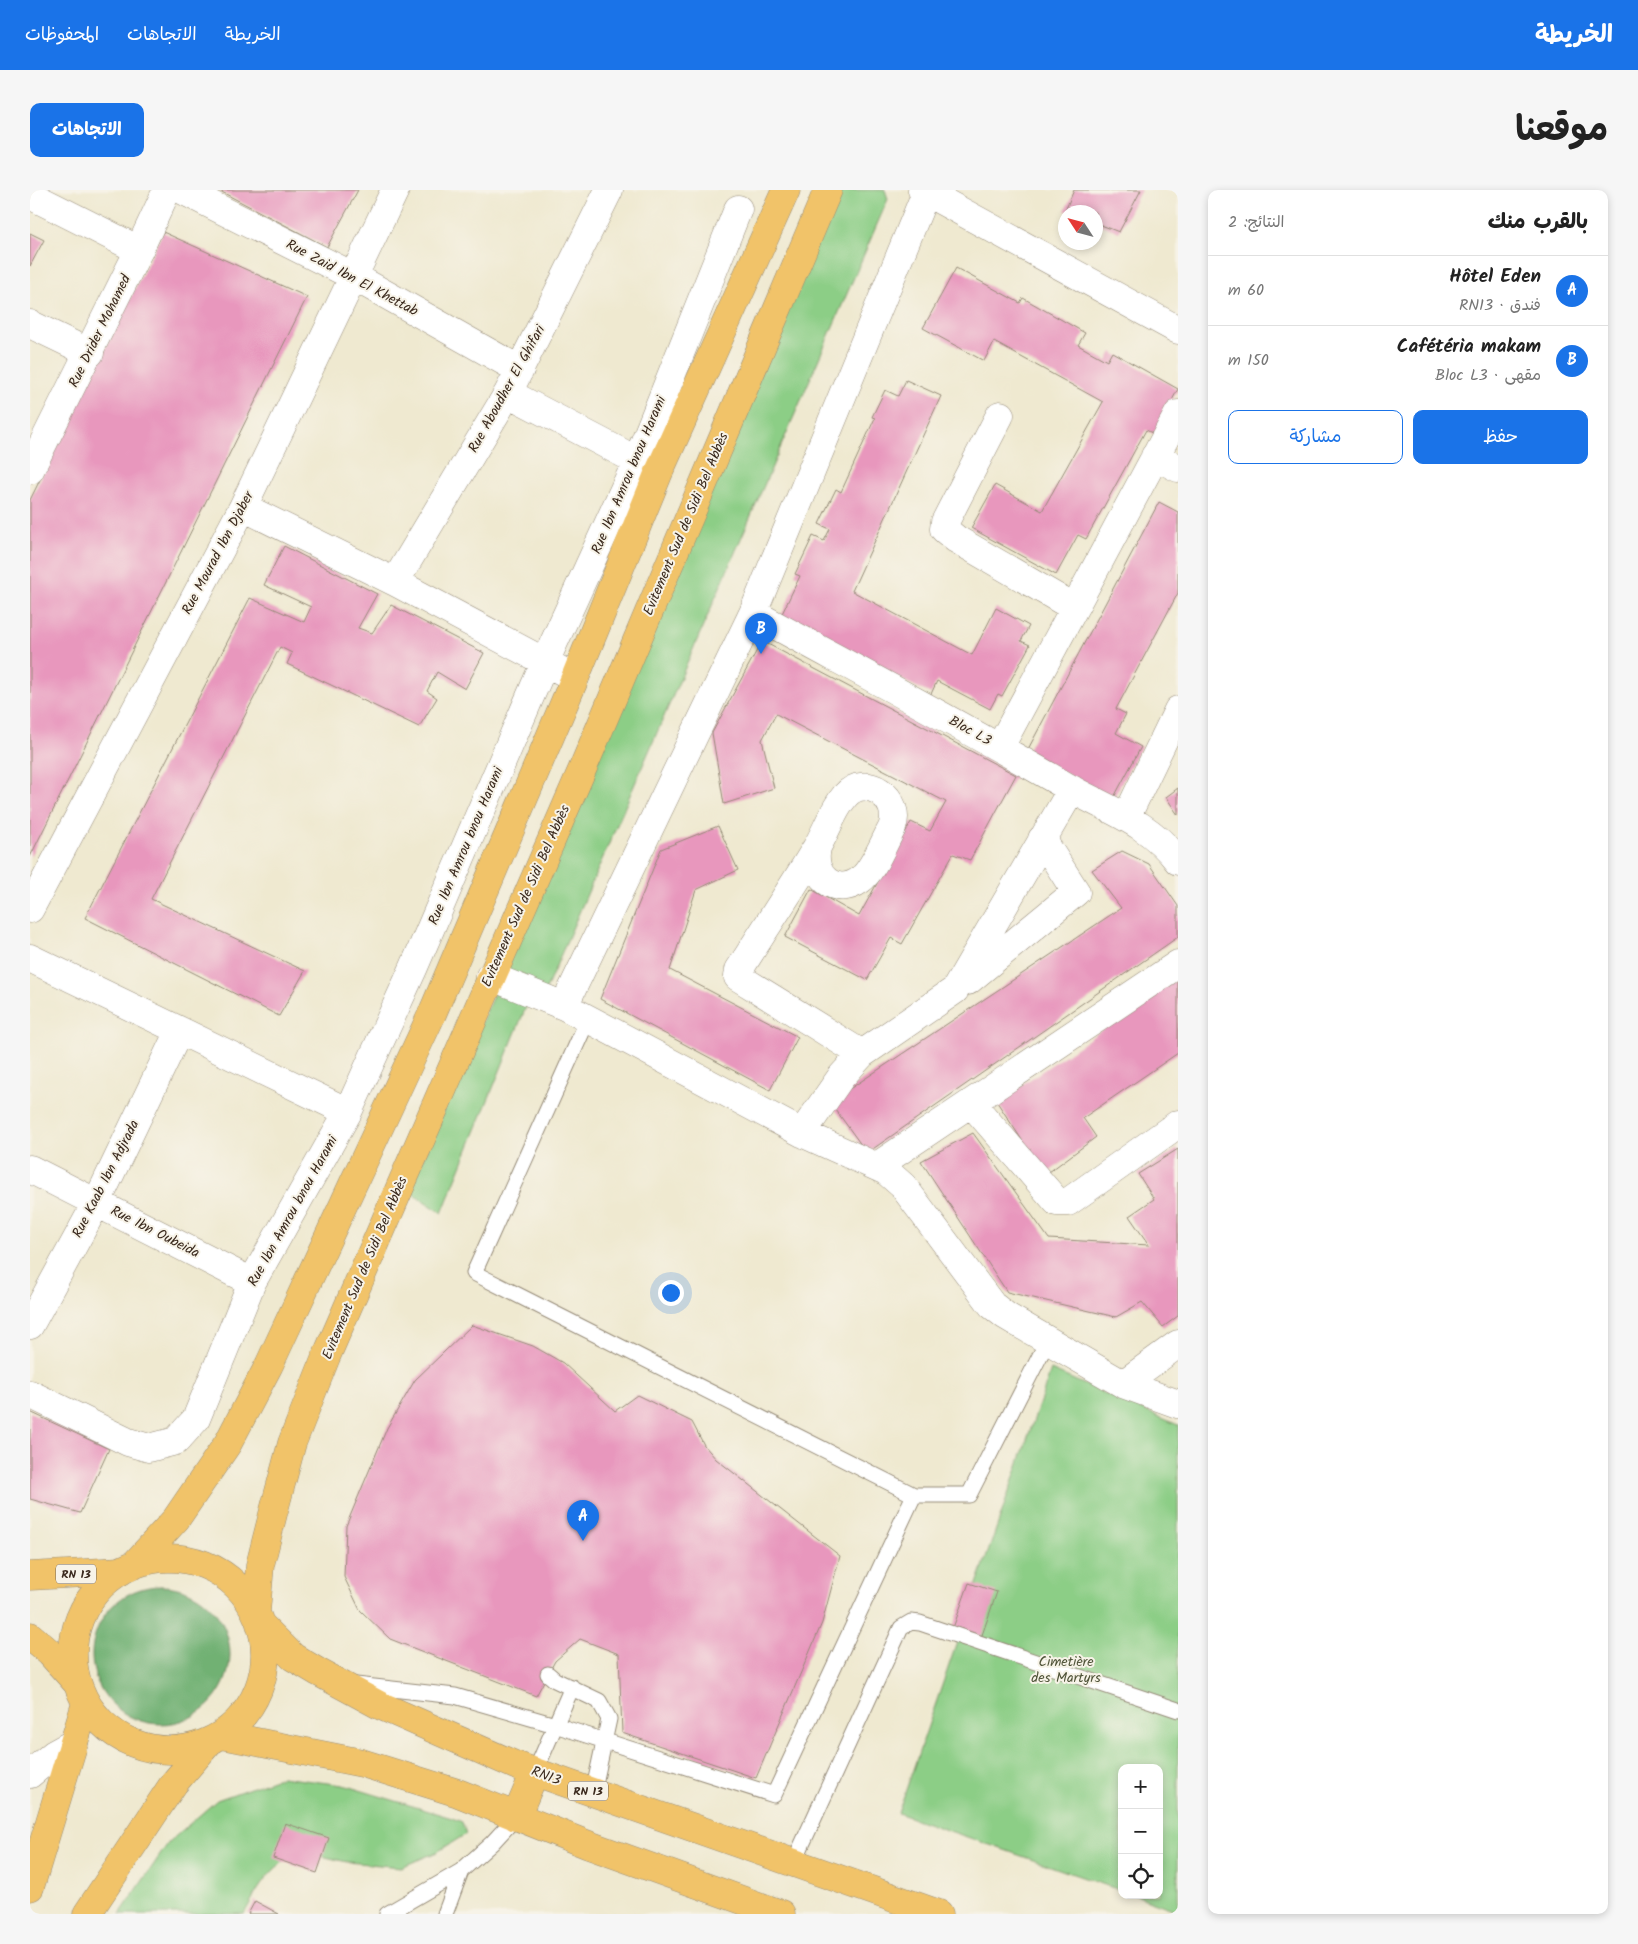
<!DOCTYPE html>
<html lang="ar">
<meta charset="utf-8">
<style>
:root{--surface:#fff;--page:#f6f6f6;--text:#222;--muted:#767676;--line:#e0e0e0;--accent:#1a73e8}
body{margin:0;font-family:Kalam,"Playpen Sans Arabic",sans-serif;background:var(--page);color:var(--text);direction:rtl}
.controls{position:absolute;right:15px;bottom:15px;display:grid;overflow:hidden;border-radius:10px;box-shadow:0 2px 8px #0003}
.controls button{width:45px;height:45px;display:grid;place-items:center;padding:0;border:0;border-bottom:1px solid var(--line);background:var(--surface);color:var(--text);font:25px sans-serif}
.compass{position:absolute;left:1028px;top:15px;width:45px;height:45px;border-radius:50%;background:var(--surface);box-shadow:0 2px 8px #0003;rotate:306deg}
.you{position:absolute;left:640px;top:1102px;width:18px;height:18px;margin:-12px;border:4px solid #fff;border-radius:50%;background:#1a73e8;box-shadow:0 0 0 8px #1a73e833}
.badge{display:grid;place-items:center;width:32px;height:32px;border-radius:50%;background:var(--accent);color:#fff;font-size:16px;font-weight:700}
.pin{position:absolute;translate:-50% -41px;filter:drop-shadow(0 1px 2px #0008)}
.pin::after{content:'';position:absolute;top:26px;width:18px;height:15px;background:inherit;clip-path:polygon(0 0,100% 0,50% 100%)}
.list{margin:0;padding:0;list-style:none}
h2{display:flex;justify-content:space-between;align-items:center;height:65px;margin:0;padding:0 20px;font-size:21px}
h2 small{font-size:16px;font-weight:400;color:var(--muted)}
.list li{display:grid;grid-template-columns:32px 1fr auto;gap:15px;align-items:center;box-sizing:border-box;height:70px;padding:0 20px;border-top:1px solid var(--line)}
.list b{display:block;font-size:19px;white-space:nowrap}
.list p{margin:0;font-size:16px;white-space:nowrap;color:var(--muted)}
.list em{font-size:16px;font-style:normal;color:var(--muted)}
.actions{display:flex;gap:10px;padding:15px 20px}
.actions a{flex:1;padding:11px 0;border:1px solid var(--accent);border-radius:10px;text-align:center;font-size:18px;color:var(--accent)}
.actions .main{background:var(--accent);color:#fff}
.icon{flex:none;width:28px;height:28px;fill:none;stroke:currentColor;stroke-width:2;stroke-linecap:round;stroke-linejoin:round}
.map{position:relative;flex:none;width:1148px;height:1724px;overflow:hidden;direction:ltr;border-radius:10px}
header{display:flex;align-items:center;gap:30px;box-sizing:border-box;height:70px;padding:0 25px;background:var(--accent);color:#fff}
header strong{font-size:24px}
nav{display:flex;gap:28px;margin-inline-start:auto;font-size:18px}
.intro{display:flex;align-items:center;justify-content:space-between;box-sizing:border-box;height:120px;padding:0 30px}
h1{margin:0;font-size:35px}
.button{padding:12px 22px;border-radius:10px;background:var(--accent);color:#fff;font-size:18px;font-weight:700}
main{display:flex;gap:30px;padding:0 30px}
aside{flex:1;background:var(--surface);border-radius:10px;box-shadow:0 2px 8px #0003}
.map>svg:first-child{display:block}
</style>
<header>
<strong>الخريطة</strong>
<nav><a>الخريطة</a><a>الاتجاهات</a><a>المحفوظات</a></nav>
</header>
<div class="intro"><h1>موقعنا</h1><a class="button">الاتجاهات</a></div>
<main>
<aside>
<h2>بالقرب منك<small>النتائج: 2</small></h2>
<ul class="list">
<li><span class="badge">A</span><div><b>Hôtel Eden</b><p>فندق · RN13</p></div><em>60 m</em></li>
<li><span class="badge">B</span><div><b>Cafétéria makam</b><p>مقهى · Bloc L3</p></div><em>150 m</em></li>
</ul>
<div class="actions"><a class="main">حفظ</a><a>مشاركة</a></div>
</aside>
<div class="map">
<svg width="1148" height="1724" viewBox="0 0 1148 1724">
<rect width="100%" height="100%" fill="#f7f3e8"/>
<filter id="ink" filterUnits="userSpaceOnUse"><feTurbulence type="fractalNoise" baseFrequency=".02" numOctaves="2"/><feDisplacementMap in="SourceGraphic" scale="10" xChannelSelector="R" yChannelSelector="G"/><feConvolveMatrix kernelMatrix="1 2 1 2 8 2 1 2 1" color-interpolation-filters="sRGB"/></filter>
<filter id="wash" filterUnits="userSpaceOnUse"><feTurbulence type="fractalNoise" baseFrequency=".0096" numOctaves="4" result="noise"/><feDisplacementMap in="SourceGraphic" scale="20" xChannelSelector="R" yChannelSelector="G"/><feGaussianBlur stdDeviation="1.12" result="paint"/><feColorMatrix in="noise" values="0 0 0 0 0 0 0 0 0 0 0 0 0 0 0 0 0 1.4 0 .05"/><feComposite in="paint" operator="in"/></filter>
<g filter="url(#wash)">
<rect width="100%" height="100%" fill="#efe9d0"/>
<!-- green -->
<path fill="#8cce86" stroke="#647c52" d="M 809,0 L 855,0 L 858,9 L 510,813 L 498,812 L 412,1023 L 379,1001 Z
M 1021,1180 L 1148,1235 L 1148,1721 L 1104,1705 L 1129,1705 L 1129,1578 L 1092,1578 L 1092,1701 L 868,1623 Z
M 251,1587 L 313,1595 L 422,1628 L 432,1632 L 436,1644 L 407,1662 L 371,1677 L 317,1672 L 270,1661 C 239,1679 231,1693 214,1724 L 90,1724 L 139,1652 L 187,1610 Z"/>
<!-- forest -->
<path fill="#71b173" stroke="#566e48" d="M62 1465a69 69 0 1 1 138 0a69 69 0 1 1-138 0Z"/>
<g id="blocks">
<!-- building -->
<path fill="#e897bd" d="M 188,0 L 328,0 L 297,57 Z
M 1044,0 L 1111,0 L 1089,42 L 1066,33 L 1066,22 L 1035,21 Z
M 133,42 L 277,107 L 0,667 L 0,310 Z
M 0,43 L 14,50 L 0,76 Z
M 926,78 L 990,113 L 993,108 L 1055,143 L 1048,155 L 1077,171 L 1082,162 L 1148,199 L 1124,244 L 1116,240 L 1056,349 L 1048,345 L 1026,385 L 941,338 L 965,295 L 1012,321 L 1073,212 L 964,152 L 954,171 L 893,138 Z
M 876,190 L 911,206 L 822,401 L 942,465 L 966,418 L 999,436 L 991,451 L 1000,455 L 972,506 L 968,504 L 960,519 L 907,491 L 901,504 L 749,430 L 770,386 L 765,384 L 783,346 L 794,351 L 800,339 L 789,334 L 806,299 L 811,302 L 845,228 L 842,227 L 855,200 L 868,206 Z
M 1129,312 L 1148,322 L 1148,403 L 1086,519 L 1096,524 L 1086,543 L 1111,557 L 1083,609 L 996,563 Z
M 254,356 L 347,404 L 328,438 L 342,443 L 361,415 L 454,463 L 435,499 L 407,482 L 397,501 L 407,508 L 389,537 L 257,474 L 262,463 L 250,457 L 121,709 L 275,781 L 249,826 L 55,728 L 220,408 L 274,432 L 281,417 L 234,395 Z
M 732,451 L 986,585 L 940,670 L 923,664 L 872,754 L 861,748 L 837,790 L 755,747 L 781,699 L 829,726 L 881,632 L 900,641 L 916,612 L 746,524 L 732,550 L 744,598 L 694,614 L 682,543 Z
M 1148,598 L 1148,625 L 1136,607 Z
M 688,636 L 708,680 L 666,700 L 640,780 L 768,847 L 740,900 L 570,809 L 631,659 Z
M 1092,661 L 1119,674 L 1148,716 L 1148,747 L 837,963 L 800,912 L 1091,718 L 1062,680 Z
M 1148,788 L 1148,863 L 1053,928 L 1066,947 L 1015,985 L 967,912 Z
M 943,943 L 1019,1049 L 1119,1055 L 1099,1026 L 1124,1009 L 1108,984 L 1148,959 L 1148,1126 L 1133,1137 L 1112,1112 L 1086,1127 L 977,1102 L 891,971 Z
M 442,1135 L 503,1156 L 533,1173 L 585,1221 L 607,1205 L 662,1232 L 674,1255 L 686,1269 L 810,1366 L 792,1433 L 726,1588 L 592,1543 L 589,1464 L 550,1449 L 525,1471 L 506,1506 L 360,1449 L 330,1420 L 314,1387 L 316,1336 L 357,1238 L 385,1190 Z
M 0,1222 L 79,1259 L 50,1323 L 0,1309 Z
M 939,1393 L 967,1402 L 951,1448 L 923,1438 Z
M 255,1633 L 299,1648 L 287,1683 L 243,1668 Z
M 225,1711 L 249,1724 L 218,1724 Z"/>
</g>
</g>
<g filter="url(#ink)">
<use href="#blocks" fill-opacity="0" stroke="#958a77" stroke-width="1"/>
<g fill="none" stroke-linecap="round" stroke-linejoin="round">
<!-- service casing -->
<g stroke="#958a77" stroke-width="17">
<path id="service" d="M 558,829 L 444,1083 L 884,1305
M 518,1484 L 525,1490 L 569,1511 L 579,1529 L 563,1603
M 326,1495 L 425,1506 L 525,1535 L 744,1605 L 884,1305 L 939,1305 L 1018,1150
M 505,1582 L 542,1497
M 764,1672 L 871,1438 L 881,1432 L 890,1433 L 1148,1520
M 357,1724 L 431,1681 L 462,1653 L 486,1627
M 415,1724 L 431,1681"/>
</g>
<!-- minor casing -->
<g stroke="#958a77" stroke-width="29">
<path id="minor" d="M 152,0 L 323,86 L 490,180
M 892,0 L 1148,140
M 897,0 L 723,423 L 534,816 L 772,943 L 856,981 L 873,996 L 962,1115 L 976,1126 L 1093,1194 L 1148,1214
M 0,5 L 109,60
M 0,134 L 60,163
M 478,203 L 623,279
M 970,225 L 915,332 L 914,339 L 926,349 L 1043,417
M 1125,266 L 1148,278
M 213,317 L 365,392 L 545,488
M 365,392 L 478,203 L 579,0
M 723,423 C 827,480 933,536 1036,596 C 1076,619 1119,632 1148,671
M 970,557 L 1148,224
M 1097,626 L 1148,520
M 787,658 C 780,685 805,708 830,690 C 843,681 854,652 862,638 C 873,608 835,582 815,606 C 802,621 796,643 785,660 C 761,700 734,740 709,780 L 708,787 L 832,864
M 0,719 L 213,317 L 365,0
M 0,768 L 318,922
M 460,786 L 534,816
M 938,791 L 1046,702 L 1012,649
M 942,914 L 1027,1012 L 1038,1012 L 1148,934
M 772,943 L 811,887 L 832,864 L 925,800 L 1042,599
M 847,976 L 1148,774
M 0,979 L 222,1092
M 0,1135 L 67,1012 L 149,841
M 1093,1194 L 1148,1154
M 0,1204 L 98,1252 L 119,1258 L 146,1251 L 166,1229 L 222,1092 L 318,922 L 384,777 L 515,472 L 607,271 L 708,19
M 0,1584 L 24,1564 L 44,1553"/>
</g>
<!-- tertiary casing -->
<g stroke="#958a77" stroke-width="29">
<path id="tertiary" d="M 0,280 L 109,60 L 137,0"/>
</g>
<!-- primary casing -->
<g stroke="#958a77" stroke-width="29">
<path id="primary" d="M 0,1386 L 91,1381
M 0,1446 L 20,1463 L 47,1493"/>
</g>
<!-- trunk casing -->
<g stroke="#958a77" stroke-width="29">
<path id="trunk" d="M43 1464a96 96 0 1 1 192 0a96 96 0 1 1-192 0Z
M 104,1375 L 146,1329 L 198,1253 L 239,1175 L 402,824 L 545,488 L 629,282 L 756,0
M 226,1422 L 230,1375 L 243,1324 L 262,1253 L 296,1167 L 552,580 L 798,0
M 230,1434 L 263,1467 L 288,1482 L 349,1515 L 485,1575 L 909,1724
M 192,1545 L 332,1573 L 428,1603 L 556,1654 L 751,1724
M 486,1627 L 505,1582
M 0,1697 L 56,1513
M 57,1724 L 144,1593 L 179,1552"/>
</g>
<!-- service -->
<use href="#service" stroke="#fff" stroke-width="15"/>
<!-- minor -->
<use href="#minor" stroke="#fff" stroke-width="28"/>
<!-- tertiary -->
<use href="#tertiary" stroke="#fff" stroke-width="28"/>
<!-- primary -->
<use href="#primary" stroke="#f1c369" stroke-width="28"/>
<!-- trunk -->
<use href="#trunk" stroke="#f1c369" stroke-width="28"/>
</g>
</g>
<g text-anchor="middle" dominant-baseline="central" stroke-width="4" stroke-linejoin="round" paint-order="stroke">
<!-- shield labels -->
<g fill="#f7f3e8" stroke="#73665b" stroke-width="1">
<rect x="26" y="1374.5" width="40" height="19" rx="4"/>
<rect x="538" y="1591.5" width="40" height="19" rx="4"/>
</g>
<g font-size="12" font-weight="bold" fill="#3b2a1e">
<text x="46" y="1384">RN 13</text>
<text x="558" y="1601">RN 13</text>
</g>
<!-- street labels -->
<g font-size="14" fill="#3b2a1e" stroke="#f7f3e8">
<text transform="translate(322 88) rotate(28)">Rue Zaid Ibn El Khettab</text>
<text transform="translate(70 141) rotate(-64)">Rue Drider Mohamed</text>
<text transform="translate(477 199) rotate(-61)">Rue Aboudher El Ghifari</text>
<text transform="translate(599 285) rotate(-67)">Rue Ibn Amrou bnou Harami</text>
<text transform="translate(656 334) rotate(-67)">Evitement Sud de Sidi Bel Abbès</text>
<text transform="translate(188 363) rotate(-62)">Rue Mourad Ibn Djaber</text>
<text transform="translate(940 541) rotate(29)">Bloc L3</text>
<text transform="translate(436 656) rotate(-67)">Rue Ibn Amrou bnou Harami</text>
<text transform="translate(496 706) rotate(-66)">Evitement Sud de Sidi Bel Abbès</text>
<text transform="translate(76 989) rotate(-63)">Rue Kaab Ibn Adjrada</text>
<text transform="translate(263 1021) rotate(-61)">Rue Ibn Amrou bnou Harami</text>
<text transform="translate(125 1042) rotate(27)">Rue Ibn Oubeida</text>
<text transform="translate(335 1078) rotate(-67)">Evitement Sud de Sidi Bel Abbès</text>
<text transform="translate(516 1586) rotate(20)">RN13</text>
</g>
<!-- park labels -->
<g font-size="14" fill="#4f5338" stroke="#f7f3e8">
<text x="1036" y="1472">Cimetière<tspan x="1036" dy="16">des Martyrs</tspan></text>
</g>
</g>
</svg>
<div class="controls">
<button>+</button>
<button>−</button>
<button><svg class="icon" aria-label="locate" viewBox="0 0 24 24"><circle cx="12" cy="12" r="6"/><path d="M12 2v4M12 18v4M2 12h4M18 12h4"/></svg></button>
</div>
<svg class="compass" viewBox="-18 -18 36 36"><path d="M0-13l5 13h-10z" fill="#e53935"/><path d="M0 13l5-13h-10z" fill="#767676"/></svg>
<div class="you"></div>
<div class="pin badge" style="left:553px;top:1351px">A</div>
<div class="pin badge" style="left:731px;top:464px">B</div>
</div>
</main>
